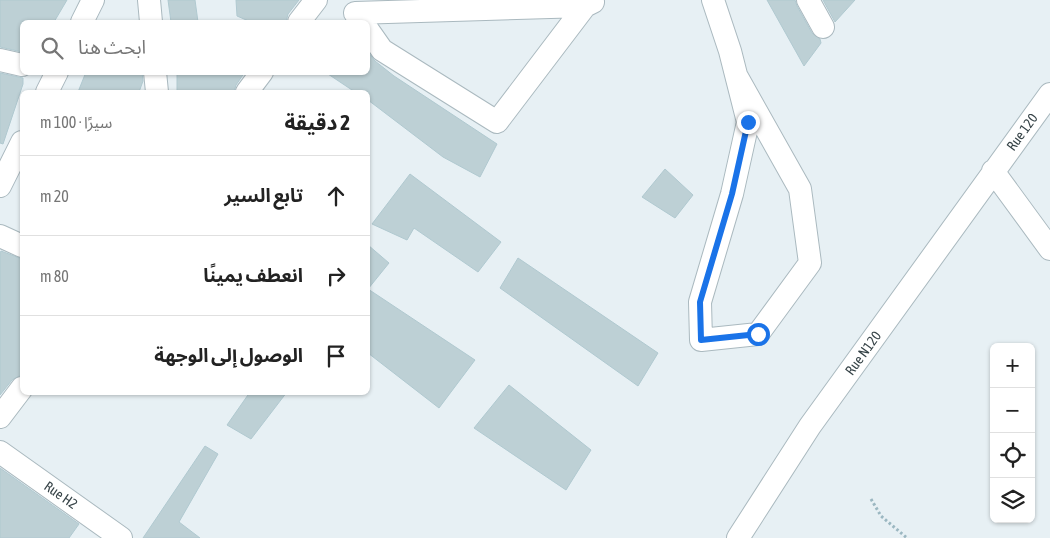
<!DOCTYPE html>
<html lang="ar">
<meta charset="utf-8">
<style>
:root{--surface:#fff;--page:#f2f2f2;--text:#222;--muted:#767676;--line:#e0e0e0}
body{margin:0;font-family:"Asap Condensed","Noto Sans Arabic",sans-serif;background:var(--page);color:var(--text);direction:rtl}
.controls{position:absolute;right:15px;bottom:15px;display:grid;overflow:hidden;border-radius:8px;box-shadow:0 1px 4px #0004}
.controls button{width:45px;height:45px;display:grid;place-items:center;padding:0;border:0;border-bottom:1px solid var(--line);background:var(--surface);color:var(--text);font:25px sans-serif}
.stop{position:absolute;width:15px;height:15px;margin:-11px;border:4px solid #1a73e8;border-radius:50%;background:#fff}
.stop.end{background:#1a73e8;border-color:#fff;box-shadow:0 1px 5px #0008}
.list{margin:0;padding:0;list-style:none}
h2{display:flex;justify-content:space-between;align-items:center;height:65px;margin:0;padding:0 20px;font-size:21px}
h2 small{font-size:16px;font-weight:400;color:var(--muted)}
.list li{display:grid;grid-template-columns:32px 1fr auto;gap:15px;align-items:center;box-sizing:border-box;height:80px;padding:0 20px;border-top:1px solid var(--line)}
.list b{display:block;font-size:19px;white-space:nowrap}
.list em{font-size:16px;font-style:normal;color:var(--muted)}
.icon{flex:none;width:28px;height:28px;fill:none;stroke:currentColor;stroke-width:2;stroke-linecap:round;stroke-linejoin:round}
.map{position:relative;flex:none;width:1050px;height:538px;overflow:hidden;direction:ltr}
.search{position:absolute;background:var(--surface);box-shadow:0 1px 4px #0004;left:20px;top:20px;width:350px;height:55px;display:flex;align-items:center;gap:12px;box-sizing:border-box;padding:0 18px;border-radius:8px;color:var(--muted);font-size:19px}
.panel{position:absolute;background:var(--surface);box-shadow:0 1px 4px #0004;left:20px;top:90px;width:350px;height:305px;border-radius:8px;direction:rtl}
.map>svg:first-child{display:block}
</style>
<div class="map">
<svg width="1050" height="538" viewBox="0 0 1050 538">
<rect width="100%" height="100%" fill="#e7f0f4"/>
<!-- building -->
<path fill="#bdd0d5" stroke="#b0c9d0" d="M 0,0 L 67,0 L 54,22 L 22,22 L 22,52 L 0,47 Z
M 168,0 L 195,0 L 198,22 L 171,22 Z
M 236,0 L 299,0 L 288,14 L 286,22 L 251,22 L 237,16 Z
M 767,0 L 795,0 L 797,6 L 812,33 L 820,39 L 821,43 L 804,66 Z
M 823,0 L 855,0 L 835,22 Z
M 368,52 L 375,61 L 394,76 L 497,144 L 480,177 L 443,157 L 368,100 L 368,92 L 355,92 L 325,72 L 368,72 Z
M 86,72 L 142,72 L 143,81 L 139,92 L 78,92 Z
M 177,72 L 245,72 L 236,85 L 234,92 L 177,92 Z
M 0,73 L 23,78 L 23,84 L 3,144 L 0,143 Z
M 665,169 L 693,195 L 675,218 L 642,197 Z
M 410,174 L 501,242 L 478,272 L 414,228 L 407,240 L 372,224 Z
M 368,245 L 389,263 L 368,289 L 475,360 L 439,408 L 368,353 Z
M 1,251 L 22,259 L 22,372 L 21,375 L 12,380 L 0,395 L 0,253 Z
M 518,258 L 658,353 L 638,386 L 500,288 Z
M 509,385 L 591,450 L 566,490 L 474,428 Z
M 250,392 L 287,392 L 251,439 L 227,425 Z
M 205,446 L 218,454 L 179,522 L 200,538 L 143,538 Z
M 0,468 L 79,524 L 69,538 L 0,538 Z"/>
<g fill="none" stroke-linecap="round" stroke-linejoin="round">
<!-- minor casing -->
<g stroke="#aab9bf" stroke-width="24">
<path id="minor" d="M 149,0 L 151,22
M 713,0 L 730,51 L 748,122 L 732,194 L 700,302 L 701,340 L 758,334 L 810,263 L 800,189 L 737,77
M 808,0 L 823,27
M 82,22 L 93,0
M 299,22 L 316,0
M 362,22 L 355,13 L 585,6 L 593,2
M 368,30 L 382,50 L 497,122 L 585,6
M 0,60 L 22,65
M 155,72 L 157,92
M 47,92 L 57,72
M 247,92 L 262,72
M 993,171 L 1050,249
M 0,186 L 22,142
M 0,236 L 22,246
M 0,417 L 22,388
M 0,452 L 121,538
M 738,538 L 810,426 L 1050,94"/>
</g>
<!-- path -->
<path stroke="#9bb7c1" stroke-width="3" stroke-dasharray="2.5 2.5" stroke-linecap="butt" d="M 871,499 L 881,516 L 907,538"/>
<!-- minor -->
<use href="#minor" stroke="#fff" stroke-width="22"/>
</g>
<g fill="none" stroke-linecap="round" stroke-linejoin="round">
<!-- route -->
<path stroke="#1a73e8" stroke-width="6" d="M 748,122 L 732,194 L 700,302 L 701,340 L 758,334"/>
</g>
<g text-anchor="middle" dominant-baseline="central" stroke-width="4.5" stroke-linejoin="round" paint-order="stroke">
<!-- street labels -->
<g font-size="14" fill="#364347" stroke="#fff">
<text transform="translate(1022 132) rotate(-54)">Rue 120</text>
<text transform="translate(863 353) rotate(-54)">Rue N120</text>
<text transform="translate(61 495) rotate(35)">Rue H2</text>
</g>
</g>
</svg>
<div class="controls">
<button>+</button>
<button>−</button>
<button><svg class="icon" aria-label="locate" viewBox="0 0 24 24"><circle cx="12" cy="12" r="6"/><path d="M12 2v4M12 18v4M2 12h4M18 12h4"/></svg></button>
<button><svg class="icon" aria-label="layers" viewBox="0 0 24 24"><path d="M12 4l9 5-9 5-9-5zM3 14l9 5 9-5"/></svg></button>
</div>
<div class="stop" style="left:758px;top:334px"></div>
<div class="stop end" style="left:748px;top:122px"></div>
<div class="search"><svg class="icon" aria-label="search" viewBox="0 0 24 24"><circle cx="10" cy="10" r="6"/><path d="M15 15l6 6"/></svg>ابحث هنا</div>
<section class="panel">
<h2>2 دقيقة<small>سيرًا · 100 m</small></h2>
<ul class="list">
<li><svg class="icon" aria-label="ahead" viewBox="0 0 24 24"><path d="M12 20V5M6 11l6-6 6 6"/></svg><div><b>تابع السير</b></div><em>20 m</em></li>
<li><svg class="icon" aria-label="right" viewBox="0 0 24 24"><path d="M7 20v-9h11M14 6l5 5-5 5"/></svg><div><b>انعطف يمينًا</b></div><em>80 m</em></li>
<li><svg class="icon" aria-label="arrive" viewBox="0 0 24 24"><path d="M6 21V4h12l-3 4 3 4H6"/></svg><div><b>الوصول إلى الوجهة</b></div></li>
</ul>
</section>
</div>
